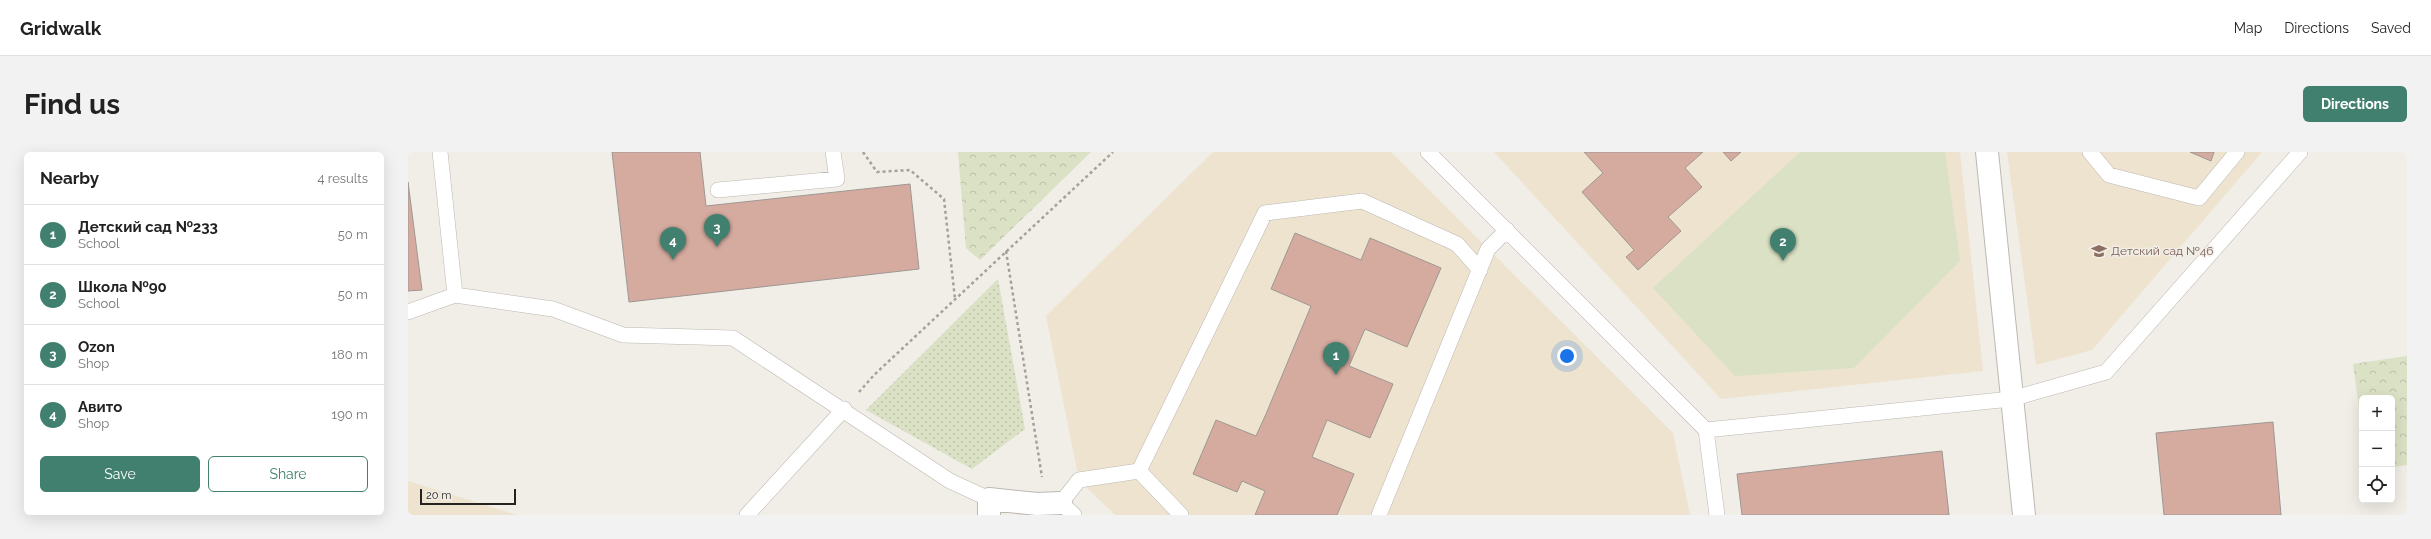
<!DOCTYPE html>
<meta charset="utf-8">
<style>
:root{--surface:#fff;--page:#f2f2f2;--text:#222;--muted:#767676;--line:#e0e0e0;--accent:#41806f}
body{margin:0;font-family:Raleway,sans-serif;background:var(--page);color:var(--text)}
.controls{position:absolute;right:12px;bottom:12px;display:grid;overflow:hidden;border-radius:6px;box-shadow:0 4px 16px #0002}
.controls button{width:36px;height:36px;display:grid;place-items:center;padding:0;border:0;border-bottom:1px solid var(--line);background:var(--surface);color:var(--text);font:20px sans-serif}
.scale{position:absolute;left:12px;bottom:10px;width:96px;box-sizing:border-box;padding-left:4px;border:2px solid #252321;border-top:0;font-size:11px;line-height:14px;white-space:nowrap;color:#252321;-webkit-text-stroke:3px #f1ede7;paint-order:stroke}
.you{position:absolute;left:1159px;top:204px;width:14px;height:14px;margin:-10px;border:3px solid #fff;border-radius:50%;background:#1a73e8;box-shadow:0 0 0 6px #1a73e833}
.badge{display:grid;place-items:center;width:26px;height:26px;border-radius:50%;background:var(--accent);color:#fff;font-size:13px;font-weight:700}
.pin{position:absolute;translate:-50% -33px;filter:drop-shadow(0 1px 2px #0008)}
.pin::after{content:'';position:absolute;top:21px;width:14px;height:12px;background:inherit;clip-path:polygon(0 0,100% 0,50% 100%)}
.list{margin:0;padding:0;list-style:none}
h2{display:flex;justify-content:space-between;align-items:center;height:52px;margin:0;padding:0 16px;font-size:17px}
h2 small{font-size:13px;font-weight:400;color:var(--muted)}
.list li{display:grid;grid-template-columns:26px 1fr auto;gap:12px;align-items:center;box-sizing:border-box;height:60px;padding:0 16px;border-top:1px solid var(--line)}
.list b{display:block;font-size:15px;white-space:nowrap}
.list p{margin:0;font-size:13px;white-space:nowrap;color:var(--muted)}
.list em{font-size:13px;font-style:normal;color:var(--muted)}
.actions{display:flex;gap:8px;padding:12px 16px}
.actions a{flex:1;padding:9px 0;border:1px solid var(--accent);border-radius:6px;text-align:center;font-size:14px;color:var(--accent)}
.actions .main{background:var(--accent);color:#fff}
.icon{flex:none;width:22px;height:22px;fill:none;stroke:currentColor;stroke-width:2;stroke-linecap:round;stroke-linejoin:round}
.map{position:relative;flex:none;width:1999px;height:363px;overflow:hidden;border-radius:6px}
header{display:flex;align-items:center;gap:24px;box-sizing:border-box;height:56px;padding:0 20px;background:var(--surface);border-bottom:1px solid var(--line)}
header strong{font-size:19px}
nav{display:flex;gap:22px;margin-inline-start:auto;font-size:14px}
.intro{display:flex;align-items:center;justify-content:space-between;box-sizing:border-box;height:96px;padding:0 24px}
h1{margin:0;font-size:28px}
.button{padding:10px 18px;border-radius:6px;background:var(--accent);color:#fff;font-size:14px;font-weight:700}
main{display:flex;gap:24px;padding:0 24px}
aside{flex:1;background:var(--surface);border-radius:6px;box-shadow:0 4px 16px #0002}
.map>svg:first-child{display:block}
</style>
<header>
<strong>Gridwalk</strong>
<nav><a>Map</a><a>Directions</a><a>Saved</a></nav>
</header>
<div class="intro"><h1>Find us</h1><a class="button">Directions</a></div>
<main>
<aside>
<h2>Nearby<small>4 results</small></h2>
<ul class="list">
<li><span class="badge">1</span><div><b>Детский сад №233</b><p>School</p></div><em>50 m</em></li>
<li><span class="badge">2</span><div><b>Школа №90</b><p>School</p></div><em>50 m</em></li>
<li><span class="badge">3</span><div><b>Ozon</b><p>Shop</p></div><em>180 m</em></li>
<li><span class="badge">4</span><div><b>Авито</b><p>Shop</p></div><em>190 m</em></li>
</ul>
<div class="actions"><a class="main">Save</a><a>Share</a></div>
</aside>
<div class="map">
<svg width="1999" height="363" viewBox="0 0 1999 363">
<defs>
<pattern id="grass-dots" width="8" height="8" patternUnits="userSpaceOnUse"><rect width="8" height="8" fill="#dae1c4"/><path d="M2 2h.1M6 6h.1" fill="none" stroke="#bbc1a8" stroke-width="1.8" stroke-linecap="round"/></pattern>
<pattern id="forest-crowns" width="20" height="18" patternUnits="userSpaceOnUse"><rect width="20" height="18" fill="#dae1c4"/><path d="M2 6a3 3 0 1 1 6 0M12 15a3 3 0 1 1 6 0" fill="none" stroke="#bbc1a8"/></pattern>
</defs>
<rect width="100%" height="100%" fill="#f1ede7"/>
<!-- education -->
<path fill="#eee3ce" d="M 805,0 L 983,0 L 1265,281 L 1282,363 L 707,363 L 671,328 L 638,164 Z
M 1086,0 L 1552,0 L 1575,219 L 1313,247 Z
M 1599,0 L 1854,0 L 1684,198 L 1628,213 Z
M 0,329 L 109,363 L 0,363 Z"/>
<!-- grass -->
<path fill="url(#grass-dots)" d="M 590,127 L 617,277 L 564,317 L 458,258 Z"/>
<!-- forest -->
<path fill="url(#forest-crowns)" d="M 550,0 L 683,0 L 572,108 L 558,96 Z
M 1999,204 L 1999,313 L 1984,315 L 1984,246 L 1954,246 L 1954,278 L 1945,212 Z"/>
<!-- pitch -->
<path fill="#dae1c4" d="M 1392,0 L 1537,0 L 1552,109 L 1446,216 L 1327,224 L 1245,136 Z"/>
<!-- building -->
<path fill="#d5ab9f" stroke="#9e9794" d="M 204,0 L 292,0 L 298,54 L 502,32 L 511,117 L 221,150 Z
M 1176,0 L 1295,0 L 1277,16 L 1294,35 L 1260,65 L 1273,79 L 1230,118 L 1218,105 L 1226,98 L 1174,40 L 1195,21 Z
M 1315,0 L 1333,0 L 1323,9 Z
M 1782,0 L 1806,0 L 1803,9 Z
M 0,30 L 14,138 L 0,139 Z
M 887,81 L 953,108 L 962,86 L 1033,116 L 999,195 L 957,177 L 941,214 L 985,232 L 962,286 L 919,268 L 904,305 L 946,322 L 929,363 L 847,363 L 857,339 L 834,329 L 829,340 L 785,322 L 808,268 L 848,284 L 858,262 L 903,154 L 863,137 Z
M 1865,270 L 1873,363 L 1756,363 L 1748,281 Z
M 1534,299 L 1541,363 L 1334,363 L 1329,322 Z"/>
<g fill="none" stroke-linecap="round" stroke-linejoin="round">
<!-- service casing -->
<g stroke="#bcb8b2" stroke-width="16">
<path id="service" d="M 1020,0 L 1298,278 L 1603,247 L 1698,220 L 1892,0
M 1682,0 L 1701,23 L 1791,46 L 1829,0
M 310,38 L 429,27 L 425,0
M 47,143 L 145,157 L 215,183 L 325,186 L 542,329 L 581,347
M 0,160 L 47,143 L 32,0
M 1298,278 L 1309,363
M 731,319 L 857,61 L 954,49 L 1049,92 L 1072,118
M 339,363 L 436,257
M 666,363 L 653,351 L 671,328 L 731,319 L 773,363
M 971,363 L 1080,97 L 1099,78"/>
</g>
<!-- minor casing -->
<g stroke="#bcb8b2" stroke-width="24">
<path id="minor" d="M 1579,0 L 1616,363
M 581,363 L 581,347 L 629,352 L 653,351"/>
</g>
<!-- path -->
<path stroke="#a4a19c" stroke-width="2.5" stroke-dasharray="3 3" stroke-linecap="butt" d="M 455,0 L 469,20 L 502,18 L 536,47 L 547,147
M 598,99 L 634,325
M 451,240 L 466,223 L 705,0"/>
<!-- service -->
<use href="#service" stroke="#fff" stroke-width="15"/>
<!-- minor -->
<use href="#minor" stroke="#fff" stroke-width="22"/>
</g>
<!-- icons -->
<defs>
<g id="school-bare" transform="scale(1.2)"><path d="M0-5L7-2L0 1L-7-2ZM-4 1L0 2.5L4 1V4Q0 6-4 4Z" fill="#8d6e63" stroke="#f1ede7" stroke-width="2.5" paint-order="stroke"/></g>
</defs>
<g fill-rule="evenodd">
<use href="#school-bare" x="1691" y="99"/>
</g>
<g text-anchor="middle" dominant-baseline="central" stroke-width="3" stroke-linejoin="round" paint-order="stroke">
<!-- education labels -->
<g font-size="12" fill="#785e54" stroke="#f1ede7" text-anchor="start">
<text x="1703" y="99">Детский сад №46</text>
</g>
</g>
</svg>
<div class="controls">
<button>+</button>
<button>−</button>
<button><svg class="icon" aria-label="locate" viewBox="0 0 24 24"><circle cx="12" cy="12" r="6"/><path d="M12 2v4M12 18v4M2 12h4M18 12h4"/></svg></button>
</div>
<div class="scale">20 m</div>
<div class="you"></div>
<div class="pin badge" style="left:928px;top:223px">1</div>
<div class="pin badge" style="left:1375px;top:109px">2</div>
<div class="pin badge" style="left:309px;top:95px">3</div>
<div class="pin badge" style="left:265px;top:108px">4</div>
</div>
</main>
